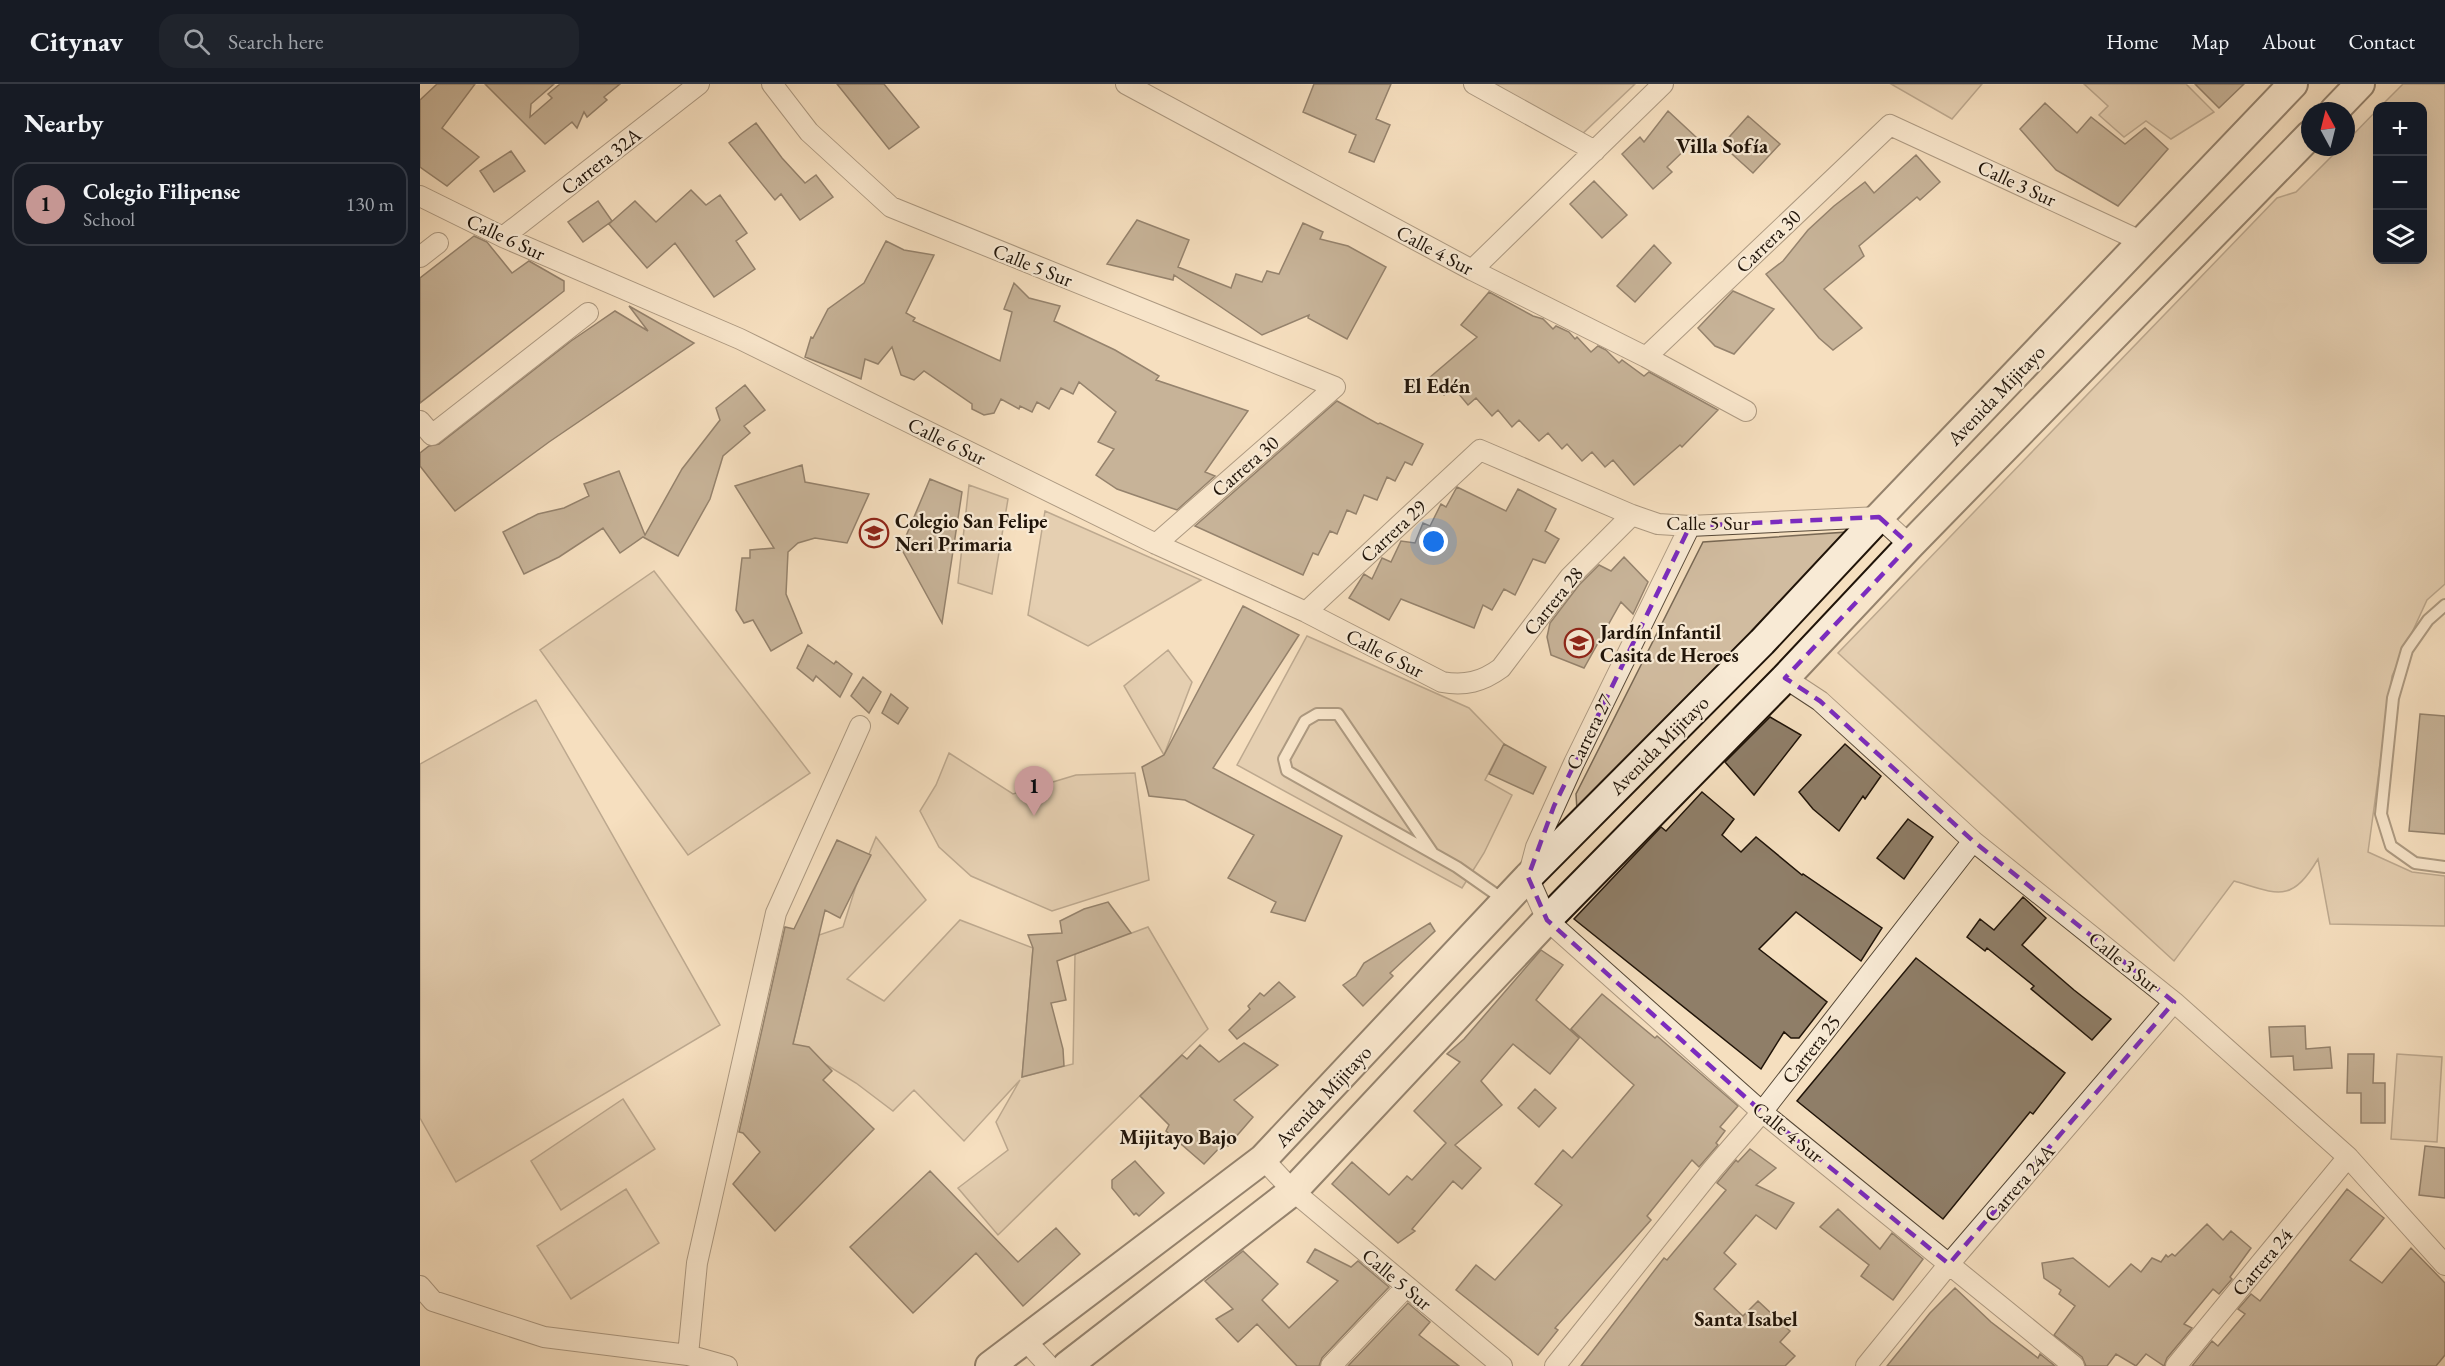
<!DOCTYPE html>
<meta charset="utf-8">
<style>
:root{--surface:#171b24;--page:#20242c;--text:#f1f3f6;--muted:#9ea1a6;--line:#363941;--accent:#c59692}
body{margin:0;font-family:"EB Garamond",serif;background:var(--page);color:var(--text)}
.controls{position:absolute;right:18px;top:18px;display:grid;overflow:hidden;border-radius:12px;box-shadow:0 6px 24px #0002}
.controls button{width:54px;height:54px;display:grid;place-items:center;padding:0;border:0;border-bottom:2px solid var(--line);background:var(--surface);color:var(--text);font:30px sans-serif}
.compass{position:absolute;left:1881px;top:18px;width:54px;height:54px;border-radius:50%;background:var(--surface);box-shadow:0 6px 24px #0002;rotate:353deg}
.you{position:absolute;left:1014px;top:458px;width:21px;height:21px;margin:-15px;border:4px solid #fff;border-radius:50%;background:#1a73e8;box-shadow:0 0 0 9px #1a73e833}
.badge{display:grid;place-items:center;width:39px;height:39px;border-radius:50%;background:var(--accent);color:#111;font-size:20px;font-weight:700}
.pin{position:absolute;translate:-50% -50px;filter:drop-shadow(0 2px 3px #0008)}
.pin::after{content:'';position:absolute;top:32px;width:21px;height:18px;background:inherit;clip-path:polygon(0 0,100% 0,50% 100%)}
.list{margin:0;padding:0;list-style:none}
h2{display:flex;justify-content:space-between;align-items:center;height:78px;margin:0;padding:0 24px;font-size:26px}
h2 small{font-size:20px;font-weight:400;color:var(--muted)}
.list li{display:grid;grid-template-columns:39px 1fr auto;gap:18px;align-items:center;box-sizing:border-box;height:84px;margin:0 12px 12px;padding:0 12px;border:2px solid var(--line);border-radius:18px}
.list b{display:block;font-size:22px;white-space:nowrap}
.list p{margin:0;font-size:20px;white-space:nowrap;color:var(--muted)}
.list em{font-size:20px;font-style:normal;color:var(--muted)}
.icon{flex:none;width:33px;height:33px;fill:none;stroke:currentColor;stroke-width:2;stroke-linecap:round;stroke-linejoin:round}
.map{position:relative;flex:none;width:2025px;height:1282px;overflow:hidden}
header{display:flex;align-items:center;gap:36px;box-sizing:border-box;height:84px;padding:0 30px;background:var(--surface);border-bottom:2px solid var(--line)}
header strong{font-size:28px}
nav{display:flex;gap:33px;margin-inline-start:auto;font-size:21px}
.search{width:420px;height:54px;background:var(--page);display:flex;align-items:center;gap:15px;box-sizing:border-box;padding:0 21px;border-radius:18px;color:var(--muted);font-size:22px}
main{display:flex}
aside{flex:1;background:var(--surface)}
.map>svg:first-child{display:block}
</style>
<header>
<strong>Citynav</strong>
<div class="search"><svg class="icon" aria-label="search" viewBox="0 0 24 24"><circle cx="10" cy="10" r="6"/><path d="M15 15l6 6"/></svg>Search here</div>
<nav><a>Home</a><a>Map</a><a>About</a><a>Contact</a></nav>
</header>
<main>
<aside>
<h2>Nearby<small></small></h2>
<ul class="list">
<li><span class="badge">1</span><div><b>Colegio Filipense</b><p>School</p></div><em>130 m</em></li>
</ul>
</aside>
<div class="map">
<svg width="2025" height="1282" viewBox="0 0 2025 1282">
<rect width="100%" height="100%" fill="#f5dfbf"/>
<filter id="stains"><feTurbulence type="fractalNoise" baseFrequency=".00333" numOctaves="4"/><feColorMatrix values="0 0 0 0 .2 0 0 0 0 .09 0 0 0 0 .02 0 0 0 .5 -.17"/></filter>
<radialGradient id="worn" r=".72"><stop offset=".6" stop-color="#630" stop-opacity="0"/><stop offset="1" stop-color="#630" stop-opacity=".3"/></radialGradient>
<!-- green -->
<path fill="#d1bca0" stroke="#786854" stroke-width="1.5" d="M 1067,0 L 1215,0 L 1160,52 Z
M 1471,0 L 1562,0 L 1532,35 Z
M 1664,0 L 1766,0 L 1794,28 L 1751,55 L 1726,37 L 1704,53 L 1679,31 L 1688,22 Z
M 1983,0 L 2025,0 L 2025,500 L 2007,516 L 1972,592 L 1948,768 L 1992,788 L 2025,792 L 2025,842 L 1910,840 L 1898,775 C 1871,820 1858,810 1814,797 L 1754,877 L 1418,569 L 1857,114 L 1876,108 L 1921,63 L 1926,63 L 1926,58 L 1957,26 L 1958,176 L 2002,176 L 2002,22 L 1961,22 Z
M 549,401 L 588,415 L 572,510 L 538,499 Z
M 625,427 L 781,496 L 668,562 L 608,531 Z
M 1428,448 L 1157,726 L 1156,710 L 1283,458 Z
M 234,487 L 390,689 L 268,771 L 120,566 Z
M 887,552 L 1049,624 L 1084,660 L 1065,696 L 1092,711 L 1064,769 L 1042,804 L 817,681 Z
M 748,566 L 772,598 L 744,671 L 704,602 Z
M 116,616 L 300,941 L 36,1098 L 0,1034 L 0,680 Z
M 529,669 L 593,710 L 656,691 L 715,689 L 729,796 L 632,827 L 551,792 L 519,763 L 500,727 L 516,701 Z
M 456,753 L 506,816 L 427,895 L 464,917 L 540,836 L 613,864 L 602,993 L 653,980 L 655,870 L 728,843 L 788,945 L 578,1151 L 538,1104 L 588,1066 L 576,1038 L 600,996 L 544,1057 L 494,1006 L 473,1027 L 436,999 L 373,960 L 399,851 L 423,843 L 436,802 Z
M 1977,970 L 2022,973 L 2017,1058 L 1971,1055 Z
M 203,1015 L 235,1065 L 141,1126 L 111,1077 Z
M 206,1105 L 239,1159 L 151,1215 L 117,1162 Z"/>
<!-- building -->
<path fill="#8f7e68" stroke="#201409" stroke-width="1.5" d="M 17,0 L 55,0 L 22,44 L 59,73 L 27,102 L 0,83 L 0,16 Z
M 65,0 L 134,0 L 111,20 L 110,33 L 132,14 L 128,10 L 140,0 L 200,0 L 184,13 L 187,16 L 167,33 L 164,28 L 157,44 L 152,38 L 125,60 Z
M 417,0 L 464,0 L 499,43 L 469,65 Z
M 894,0 L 971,0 L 956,35 L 970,41 L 954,78 L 929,68 L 936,51 L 883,28 Z
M 1775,0 L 1824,0 L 1799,24 Z
M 1625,19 L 1657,49 L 1671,33 L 1705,60 L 1725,44 L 1748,65 L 1698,122 L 1636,86 L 1600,45 Z
M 1248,27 L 1277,54 L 1247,83 L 1252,88 L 1233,105 L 1202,70 L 1220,53 L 1224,58 Z
M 1328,32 L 1360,60 L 1333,89 L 1302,61 Z
M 336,39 L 362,74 L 385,99 L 396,91 L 413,113 L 380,136 L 361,110 L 355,116 L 309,59 Z
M 91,67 L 105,87 L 74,108 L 60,87 Z
M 1496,71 L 1520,98 L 1500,116 L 1497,113 L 1439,162 L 1444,172 L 1404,205 L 1442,244 L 1413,266 L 1399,254 L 1346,190 L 1363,177 L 1388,146 L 1414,122 L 1445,98 L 1454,109 Z
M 1174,97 L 1207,131 L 1182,154 L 1150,120 Z
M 271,106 L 286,121 L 300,111 L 327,149 L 316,157 L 335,185 L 294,213 L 255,159 L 227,184 L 189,140 L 215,117 L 236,138 Z
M 178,117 L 192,137 L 163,158 L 148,138 Z
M 717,136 L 769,156 L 758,183 L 811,204 L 816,190 L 842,198 L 847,187 L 859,190 L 883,139 L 903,148 L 900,155 L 928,162 L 966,183 L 927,255 L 888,234 L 889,231 L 842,251 L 754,191 L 753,196 L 687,180 Z
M 54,152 L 67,158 L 92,189 L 109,177 L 144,197 L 144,207 L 0,319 L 0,194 Z
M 466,157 L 484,166 L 514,171 L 486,229 L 495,234 L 493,237 L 580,277 L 592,228 L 584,225 L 594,199 L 609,214 L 640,222 L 634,237 L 695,266 L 739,292 L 736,296 L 828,327 L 785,388 L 795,392 L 757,426 L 697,405 L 676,391 L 694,365 L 678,358 L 696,328 L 659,298 L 653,310 L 641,304 L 629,325 L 617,318 L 612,328 L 600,322 L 599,325 L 581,315 L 574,329 L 564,331 L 552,325 L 552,320 L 504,287 L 494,296 L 481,291 L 472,263 L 458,280 L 445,275 L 441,295 L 385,273 L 391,253 L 393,254 L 408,225 L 444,199 Z
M 1234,161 L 1251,179 L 1215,218 L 1197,202 Z
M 1313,207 L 1354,225 L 1314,270 L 1295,262 L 1278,244 Z
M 1069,208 L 1113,232 L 1123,235 L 1133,245 L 1136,242 L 1149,248 L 1155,255 L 1157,253 L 1171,268 L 1178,262 L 1186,266 L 1199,279 L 1202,276 L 1224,292 L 1229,288 L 1298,326 L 1262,363 L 1260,361 L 1214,401 L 1193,376 L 1185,383 L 1172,368 L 1162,377 L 1147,360 L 1142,365 L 1128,349 L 1119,357 L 1099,336 L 1092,343 L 1078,326 L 1072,332 L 1056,314 L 1048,321 L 1033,303 L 1024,311 L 1009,294 L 1057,253 L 1041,241 Z
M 209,222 L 274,259 L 129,358 L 35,427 L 0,382 L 0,369 L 9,362 L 19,360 L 151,257 L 195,227 L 228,247 Z
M 325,301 L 345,326 L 324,342 L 330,349 L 303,372 L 290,415 L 258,472 L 223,453 L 200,469 L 183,444 L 139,473 L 104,490 L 83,448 L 118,430 L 144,424 L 169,412 L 164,400 L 199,387 L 225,451 L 262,385 L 300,336 L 296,324 Z
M 917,317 L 958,340 L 960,339 L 1003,360 L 992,381 L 985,378 L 975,397 L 967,393 L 957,416 L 944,411 L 936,430 L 927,426 L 917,450 L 910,447 L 898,471 L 893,469 L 883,491 L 775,442 Z
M 382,381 L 385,398 L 449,410 L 427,459 L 395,454 L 378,459 L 368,468 L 366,510 L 382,549 L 351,567 L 333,536 L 324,539 L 316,526 L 322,474 L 330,474 L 330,466 L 354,464 L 315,402 Z
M 510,395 L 542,408 L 522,539 L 481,464 Z
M 1037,403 L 1086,427 L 1098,405 L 1136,425 L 1125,447 L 1139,455 L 1125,479 L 1113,475 L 1095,511 L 1084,505 L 1072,526 L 1063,521 L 1054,544 L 981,515 L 969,536 L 929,514 L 944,490 L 952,495 L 962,474 L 971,478 L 981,457 L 995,459 L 1003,439 L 1010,442 L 1021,420 L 1026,423 Z
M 1204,473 L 1228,498 L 1213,530 L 1201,518 L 1164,584 L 1131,571 L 1127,553 L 1130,539 L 1159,501 L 1179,481 L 1191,487 Z
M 823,522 L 879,551 L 793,684 L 922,752 L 885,837 L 851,828 L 856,818 L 808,794 L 834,751 L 765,716 L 729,712 L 722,683 L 744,671 Z
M 388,561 L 414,580 L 416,577 L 432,590 L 420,613 L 396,592 L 393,597 L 377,584 Z
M 443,593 L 461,608 L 449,629 L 431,612 Z
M 471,610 L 488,624 L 478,640 L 462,629 Z
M 2000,630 L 2025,632 L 2025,750 L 1989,747 Z
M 1350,633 L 1381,651 L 1334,711 L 1305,678 Z
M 1084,660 L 1126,683 L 1113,710 L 1069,690 Z
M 1425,660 L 1461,692 L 1445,715 L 1443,712 L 1419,747 L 1393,725 L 1379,708 Z
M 1282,708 L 1314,735 L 1302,751 L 1321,768 L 1336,753 L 1382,791 L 1383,790 L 1462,844 L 1441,877 L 1376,828 L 1339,865 L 1407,918 L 1379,954 L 1371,954 L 1364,948 L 1341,985 L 1154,835 L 1241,743 L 1246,747 Z
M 1488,735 L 1513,753 L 1484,795 L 1457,774 Z
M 417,756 L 451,771 L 420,834 L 405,826 L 373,960 L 389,963 L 412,987 L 403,996 L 454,1045 L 355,1147 L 313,1100 L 340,1068 L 323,1049 L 319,1048 L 365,843 L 374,845 Z
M 1603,813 L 1626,834 L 1602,861 L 1654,906 L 1691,935 L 1672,956 L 1611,905 L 1614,902 L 1567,864 L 1565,867 L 1547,853 L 1560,835 L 1574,846 Z
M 688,818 L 711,849 L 637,877 L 646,916 L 631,919 L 643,965 L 644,982 L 602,993 L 613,864 L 608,851 L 642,849 L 640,837 L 664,825 Z
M 1010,839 L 1015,847 L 970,889 L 973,892 L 943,922 L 923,901 L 936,892 L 944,879 Z
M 1121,866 L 1143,881 L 1116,916 L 1159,954 L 1130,990 L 1093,960 L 1061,997 L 1082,1021 L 1035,1061 L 1061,1084 L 1042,1105 L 1033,1097 L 992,1145 L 995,1147 L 978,1159 L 912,1100 L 932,1078 L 969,1111 L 987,1092 L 992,1096 L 1026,1059 L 994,1027 L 1040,978 L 1027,970 L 1044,955 Z
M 1496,874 L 1645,989 L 1613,1030 L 1610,1028 L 1523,1135 L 1377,1017 Z
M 859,898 L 875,913 L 817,955 L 809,946 L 830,925 L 828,922 L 840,909 L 844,912 Z
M 1182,910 L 1235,954 L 1237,952 L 1318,1022 L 1300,1043 L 1305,1047 L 1296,1059 L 1298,1061 L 1279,1083 L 1272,1076 L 1227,1132 L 1231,1136 L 1135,1244 L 1138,1246 L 1118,1271 L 1036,1206 L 1056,1181 L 1075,1196 L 1142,1121 L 1115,1100 L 1143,1066 L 1152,1074 L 1214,1001 L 1151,945 Z
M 1885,942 L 1886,965 L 1910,963 L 1912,984 L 1874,986 L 1873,972 L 1851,973 L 1849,943 Z
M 824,959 L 858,981 L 814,1016 L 833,1033 L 808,1062 L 804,1059 L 784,1080 L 746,1047 L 749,1041 L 720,1012 L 762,971 L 767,975 L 780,961 L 799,978 Z
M 1928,970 L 1954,970 L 1953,999 L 1965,999 L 1965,1039 L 1941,1039 L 1941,1009 L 1927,1009 Z
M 1115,1005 L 1136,1024 L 1119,1043 L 1098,1024 Z
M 2005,1062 L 2025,1064 L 2025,1114 L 1999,1111 Z
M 1330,1065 L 1356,1084 L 1336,1101 L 1374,1119 L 1356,1145 L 1336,1131 L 1304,1169 L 1316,1180 L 1294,1205 L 1323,1232 L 1338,1217 L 1370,1247 L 1360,1258 L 1375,1272 L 1365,1282 L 1161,1282 L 1244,1174 L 1247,1176 L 1306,1106 L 1297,1099 L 1316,1076 L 1318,1078 Z
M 715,1077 L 744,1109 L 719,1132 L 716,1129 L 714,1131 L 692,1104 L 692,1096 Z
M 510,1087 L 598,1178 L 636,1144 L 660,1170 L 603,1222 L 556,1169 L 493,1229 L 430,1163 Z
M 1927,1105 L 1964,1134 L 1930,1176 L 1962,1199 L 1991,1164 L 2025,1199 L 2025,1271 L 2016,1282 L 1772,1282 L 1792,1257 L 1798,1262 L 1825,1230 L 1818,1225 L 1831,1210 L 1840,1217 Z
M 1418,1125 L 1460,1165 L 1472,1149 L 1503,1175 L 1473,1216 L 1441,1192 L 1449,1181 L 1400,1143 Z
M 1787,1140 L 1803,1156 L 1811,1147 L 1831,1164 L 1810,1193 L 1812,1195 L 1799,1210 L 1793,1205 L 1764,1240 L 1772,1244 L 1747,1274 L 1744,1282 L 1726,1270 L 1716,1282 L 1696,1270 L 1687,1282 L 1666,1282 L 1662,1273 L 1634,1251 L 1655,1222 L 1639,1210 L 1641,1206 L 1624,1194 L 1622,1179 L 1653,1174 L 1689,1203 L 1711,1180 L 1721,1188 L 1732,1174 L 1741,1178 L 1746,1171 L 1748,1173 L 1752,1170 L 1755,1172 Z
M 895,1165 L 931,1183 L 938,1177 L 969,1203 L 902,1274 L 899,1282 L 877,1282 L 837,1240 L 818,1258 L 796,1235 L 813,1225 L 785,1197 L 823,1167 L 858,1200 L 842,1216 L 869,1244 L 918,1197 L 887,1178 Z
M 1535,1204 L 1571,1238 L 1618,1274 L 1620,1270 L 1635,1282 L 1467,1282 L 1510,1229 Z
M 988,1219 L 1010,1238 L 999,1251 L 1039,1282 L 928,1282 Z"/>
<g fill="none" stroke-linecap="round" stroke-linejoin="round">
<!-- lane casing -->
<g stroke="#554736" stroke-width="14">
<path id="lane" d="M 2025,521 L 2008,536 L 1987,566 L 1973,614 L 1961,730 L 1971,762 L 1995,779 L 2025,783
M 1012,768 L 918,630 L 897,630 L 885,637 L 864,675 L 867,687 L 1037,783 L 1084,816"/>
</g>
<!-- street casing -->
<g stroke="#554736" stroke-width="22">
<path id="street" d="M 352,0 L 389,48 L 471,123 L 915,303 L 736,460
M 706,0 L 1052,186 L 1226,273 L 1326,327
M 1054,0 L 1175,67
M 0,112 L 83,153 L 320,255 L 736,460 L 886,528 L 1022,598 C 1045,602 1062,598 1081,584 L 1150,493 L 1212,431
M 83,153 L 279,0
M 0,173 L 18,159
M 1052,186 L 1243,0
M 1226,273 L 1470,41 L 1723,158
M 0,337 L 12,351 L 168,229
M 1270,442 L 1154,679 L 1116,763 L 1108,793 L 1127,836 L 1342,1028 L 1654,1282
M 886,528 L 1060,366 L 1212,431 L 1238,440 L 1270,442 L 1459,433 L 1490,461
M 1365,594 L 1400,617 L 1553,757 L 1754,918 L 1928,1073 L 2025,1181
M 843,1075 L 873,1107 L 1082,1282
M 0,1202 L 13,1217 L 124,1253 L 268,1271 L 307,1282
M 606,1257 L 629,1282
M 268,1271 L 277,1179 L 356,829 L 440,642
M 911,1282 L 986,1203
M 1135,1282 L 1292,1086 L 1342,1028 L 1553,757
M 1446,1282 L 1529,1180 L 1754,918
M 1756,1282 L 1928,1073"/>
</g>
<!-- secondary casing -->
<g stroke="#201409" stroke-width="32">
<path id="secondary" d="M 1914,27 L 1940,0
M 570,1282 L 843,1075 L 1108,793 L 1342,558 L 1459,433 L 1873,0
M 647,1282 L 873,1107 L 1127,836 L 1365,594 L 1490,461 L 1890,51"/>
</g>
<!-- lane -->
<use href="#lane" stroke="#f8ead5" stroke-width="10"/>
<!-- street -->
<use href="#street" stroke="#f8ead5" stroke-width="20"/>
<!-- secondary -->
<use href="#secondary" stroke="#f8ead5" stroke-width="28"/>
</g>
<!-- marked area -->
<path d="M0 0H2025V1282H0ZM 1459,433 L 1490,461 L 1365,594 L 1400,617 L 1553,757 L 1754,918 L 1529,1180 L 1342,1028 L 1127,836 L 1108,793 L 1134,722 L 1270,442 Z" fill="#f5dfbf" fill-opacity=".55" fill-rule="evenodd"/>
<path fill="none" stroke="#7b2cbf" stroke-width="4.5" stroke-dasharray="12 8" stroke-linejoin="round" d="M 1459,433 L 1490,461 L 1365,594 L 1400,617 L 1553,757 L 1754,918 L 1529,1180 L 1342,1028 L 1127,836 L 1108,793 L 1134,722 L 1270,442 Z"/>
<!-- icons -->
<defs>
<g id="school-ring" transform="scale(1.5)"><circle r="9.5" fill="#f8ead5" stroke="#8f2418" stroke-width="1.5"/><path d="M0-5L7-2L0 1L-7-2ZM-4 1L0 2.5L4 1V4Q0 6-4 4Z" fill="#8f2418"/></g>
</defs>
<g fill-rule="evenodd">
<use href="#school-ring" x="454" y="449"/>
<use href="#school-ring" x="1159" y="559"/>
</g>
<g text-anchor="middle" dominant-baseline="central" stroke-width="4.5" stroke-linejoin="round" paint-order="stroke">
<!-- street labels -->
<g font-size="20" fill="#201409" stroke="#f8ead5">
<text transform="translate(181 77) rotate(-38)">Carrera 32A</text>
<text transform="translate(1597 99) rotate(25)">Calle 3 Sur</text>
<text transform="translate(86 153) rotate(25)">Calle 6 Sur</text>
<text transform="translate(1348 157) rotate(-44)">Carrera 30</text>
<text transform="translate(1015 166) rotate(28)">Calle 4 Sur</text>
<text transform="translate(613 181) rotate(22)">Calle 5 Sur</text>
<text transform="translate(1576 311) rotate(-46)">Avenida Mijitayo</text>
<text transform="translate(527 357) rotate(26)">Calle 6 Sur</text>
<text transform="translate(825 382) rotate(-41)">Carrera 30</text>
<text x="1288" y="439">Calle 5 Sur</text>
<text transform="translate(973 447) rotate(-43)">Carrera 29</text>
<text transform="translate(1133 517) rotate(-51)">Carrera 28</text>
<text transform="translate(965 569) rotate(27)">Calle 6 Sur</text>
<text transform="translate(1169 648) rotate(-64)">Carrera 27</text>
<text transform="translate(1239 661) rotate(-45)">Avenida Mijitayo</text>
<text transform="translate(1704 878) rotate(39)">Calle 3 Sur</text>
<text transform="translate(1391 965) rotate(-52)">Carrera 25</text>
<text transform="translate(903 1012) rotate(-47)">Avenida Mijitayo</text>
<text transform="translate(1368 1048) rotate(39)">Calle 4 Sur</text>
<text transform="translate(1599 1099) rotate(-49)">Carrera 24A</text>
<text transform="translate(1842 1178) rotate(-50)">Carrera 24</text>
<text transform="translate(977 1195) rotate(40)">Calle 5 Sur</text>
</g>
<!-- poi labels -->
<g font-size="20" font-weight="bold" fill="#201409" stroke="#f8ead5" text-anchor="start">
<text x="475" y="437">Colegio San Felipe<tspan x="475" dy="23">Neri Primaria</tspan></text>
<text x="1180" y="548">Jardín Infantil<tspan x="1180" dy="23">Casita de Heroes</tspan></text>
</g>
<!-- neighbourhood labels -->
<g font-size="21" font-weight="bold" fill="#201409" stroke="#f8ead5">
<text x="1302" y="61">Villa Sofía</text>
<text x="1017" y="301">El Edén</text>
<text x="758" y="1052">Mijitayo Bajo</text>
<text x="1326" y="1234">Santa Isabel</text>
</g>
</g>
<rect width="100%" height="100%" filter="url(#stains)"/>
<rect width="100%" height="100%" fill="url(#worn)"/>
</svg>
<div class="controls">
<button>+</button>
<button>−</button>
<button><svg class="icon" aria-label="layers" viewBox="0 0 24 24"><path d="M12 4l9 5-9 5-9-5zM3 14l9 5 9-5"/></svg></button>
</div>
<svg class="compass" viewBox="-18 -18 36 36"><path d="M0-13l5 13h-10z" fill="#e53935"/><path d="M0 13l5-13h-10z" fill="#9ea1a6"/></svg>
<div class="you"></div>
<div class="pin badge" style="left:614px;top:732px">1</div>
</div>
</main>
